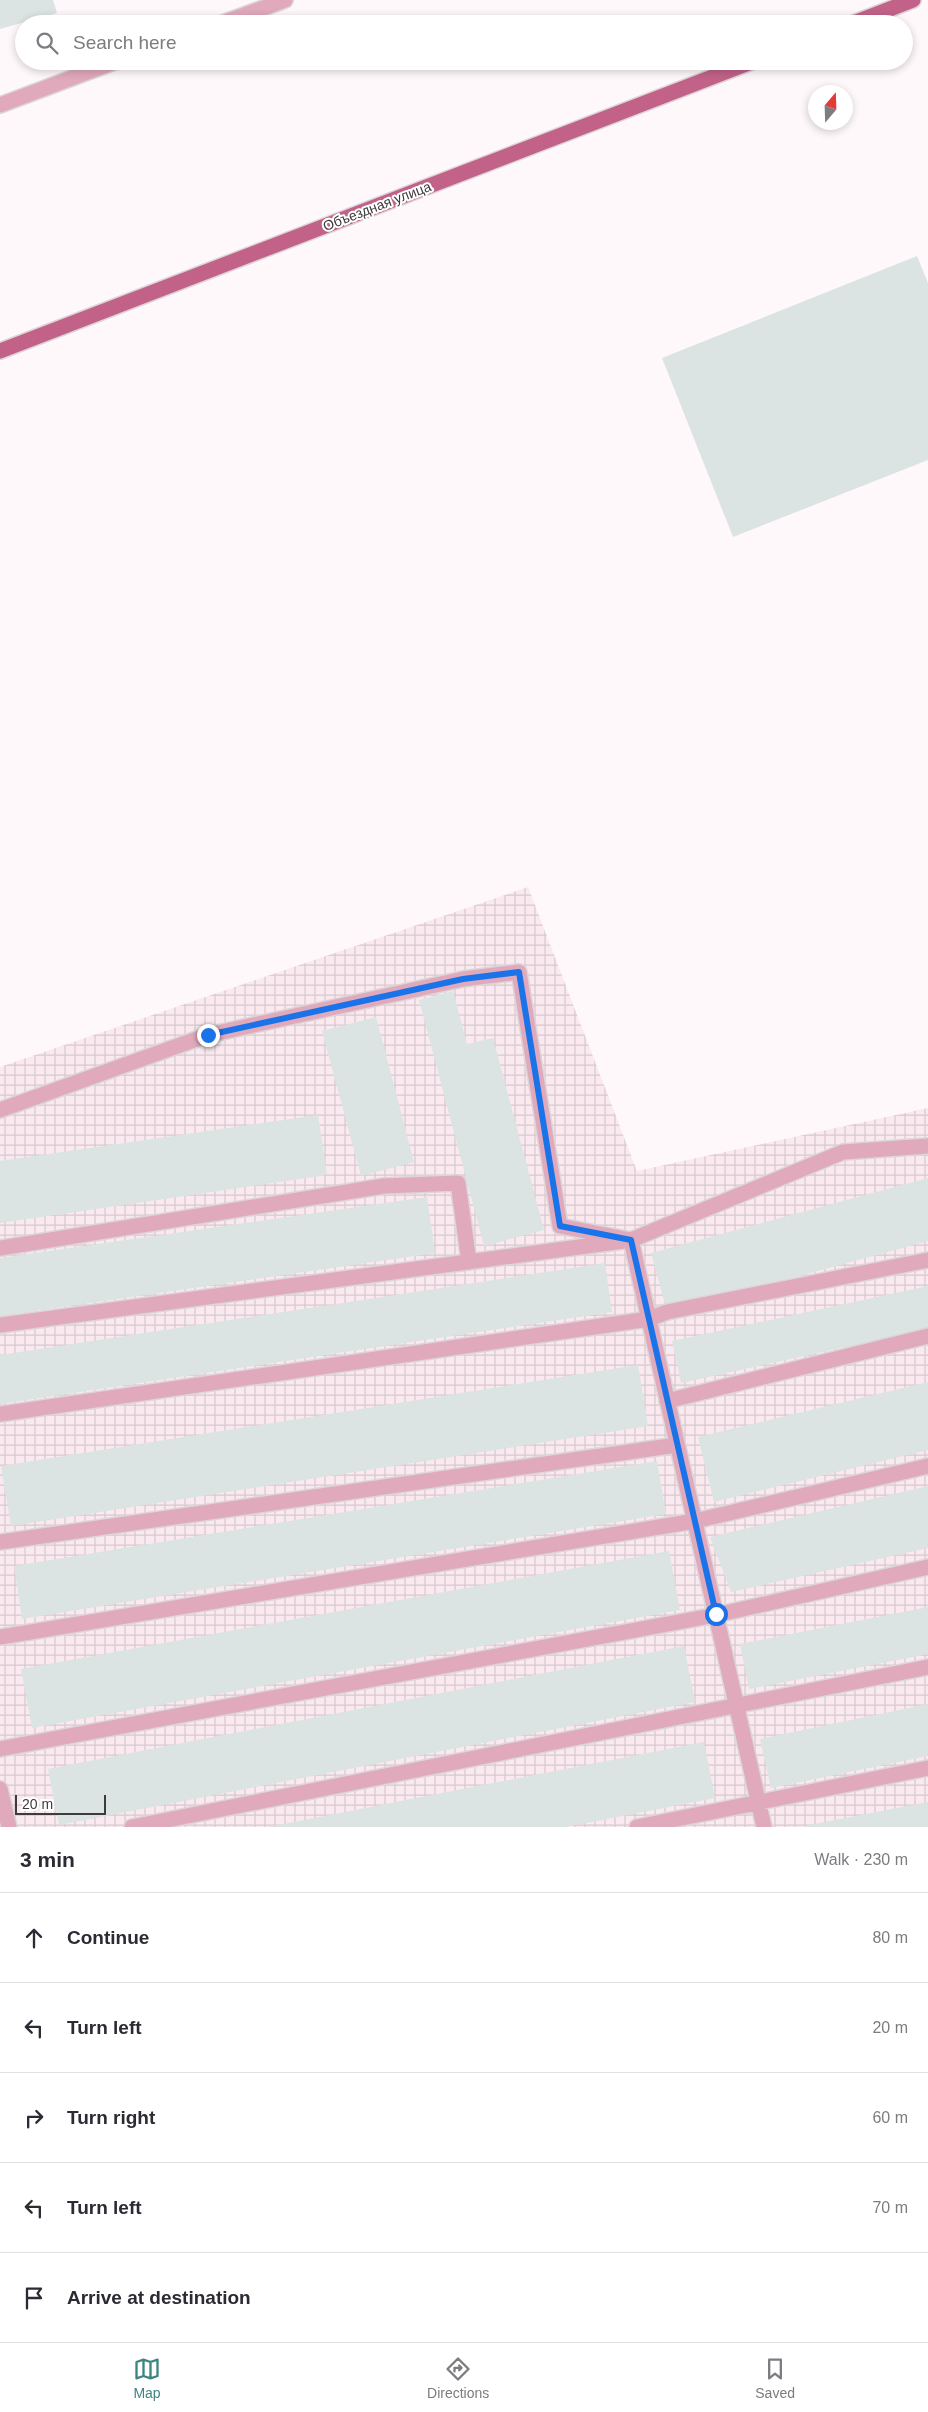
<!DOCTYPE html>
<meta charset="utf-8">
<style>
:root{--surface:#fff;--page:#f2f2f3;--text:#2b2b33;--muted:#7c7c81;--line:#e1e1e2;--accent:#3d8583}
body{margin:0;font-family:Arial,sans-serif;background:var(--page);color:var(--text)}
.compass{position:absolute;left:808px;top:85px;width:45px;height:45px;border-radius:50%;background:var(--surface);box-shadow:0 2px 8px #0003;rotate:19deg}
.scale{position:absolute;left:15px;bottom:12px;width:91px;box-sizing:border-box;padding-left:5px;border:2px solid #3e3b3c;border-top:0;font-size:14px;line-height:18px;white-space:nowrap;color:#3e3b3c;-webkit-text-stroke:4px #fff;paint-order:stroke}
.stop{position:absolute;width:15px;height:15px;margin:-11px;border:4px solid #1a73e8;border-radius:50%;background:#fff}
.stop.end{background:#1a73e8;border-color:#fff;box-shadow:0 1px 5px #0008}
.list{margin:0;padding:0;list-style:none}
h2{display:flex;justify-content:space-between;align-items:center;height:65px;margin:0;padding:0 20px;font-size:21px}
h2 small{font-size:16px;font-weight:400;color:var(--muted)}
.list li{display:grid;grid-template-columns:32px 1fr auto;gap:15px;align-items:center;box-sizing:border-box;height:90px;padding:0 20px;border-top:1px solid var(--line)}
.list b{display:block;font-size:19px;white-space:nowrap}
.list em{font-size:16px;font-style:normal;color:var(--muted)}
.icon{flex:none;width:28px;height:28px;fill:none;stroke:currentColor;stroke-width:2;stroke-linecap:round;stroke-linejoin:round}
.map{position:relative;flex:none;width:928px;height:1827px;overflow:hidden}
.search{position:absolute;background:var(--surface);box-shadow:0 2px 8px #0003;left:15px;right:15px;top:15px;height:55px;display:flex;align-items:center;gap:12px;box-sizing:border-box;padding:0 18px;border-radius:28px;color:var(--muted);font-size:19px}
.sheet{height:515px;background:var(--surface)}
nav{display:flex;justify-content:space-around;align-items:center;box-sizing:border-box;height:70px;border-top:1px solid var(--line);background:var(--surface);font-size:14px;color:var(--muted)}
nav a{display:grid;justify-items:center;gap:2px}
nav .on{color:var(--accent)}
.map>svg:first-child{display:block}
</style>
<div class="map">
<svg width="928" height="1827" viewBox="0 0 928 1827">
<defs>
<pattern id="industrial-grid" width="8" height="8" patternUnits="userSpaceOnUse" patternTransform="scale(1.25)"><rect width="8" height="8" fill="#fae9ef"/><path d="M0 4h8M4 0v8" fill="none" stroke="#d7c9ce"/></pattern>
</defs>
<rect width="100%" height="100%" fill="#fff8fa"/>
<!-- industrial -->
<path fill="url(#industrial-grid)" d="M 528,887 L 637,1171 L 928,1108 L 928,1827 L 0,1827 L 0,1067 Z"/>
<!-- building -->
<path fill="#dbe4e3" d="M 0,0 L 53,0 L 57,13 L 0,29 Z
M 917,256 L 928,283 L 928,460 L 733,537 L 662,358 Z
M 453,991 L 467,1044 L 493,1038 L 544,1230 L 484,1246 L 419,1000 Z
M 376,1017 L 414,1162 L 361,1176 L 322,1031 Z
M 318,1115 L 327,1175 L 0,1223 L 0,1161 Z
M 928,1178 L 928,1241 L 667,1312 L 651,1253 Z
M 427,1197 L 435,1253 L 0,1316 L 0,1258 Z
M 605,1263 L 612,1312 L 0,1404 L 0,1355 Z
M 928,1286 L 928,1329 L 681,1383 L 672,1341 Z
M 638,1365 L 648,1426 L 11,1526 L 1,1466 Z
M 928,1382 L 928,1450 L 714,1502 L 698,1437 Z
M 657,1461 L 666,1514 L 22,1619 L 14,1566 Z
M 928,1486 L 928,1548 L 731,1592 L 710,1537 Z
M 669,1551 L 680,1610 L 32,1728 L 21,1669 Z
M 928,1607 L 928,1654 L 749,1689 L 740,1644 Z
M 684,1646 L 695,1702 L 59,1825 L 48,1769 Z
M 928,1704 L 928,1756 L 771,1788 L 760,1739 Z
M 704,1742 L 715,1798 L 566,1827 L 268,1827 Z
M 928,1802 L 928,1827 L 804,1827 L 804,1826 Z"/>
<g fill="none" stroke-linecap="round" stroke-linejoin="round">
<!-- minor casing -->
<g stroke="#dcd6d8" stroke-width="18">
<path id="minor" d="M 220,24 L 285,0
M 0,105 L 117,61
M 0,1110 L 208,1035 L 463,979 L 519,972 L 560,1226 L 631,1240 L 764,1827
M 0,1248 L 384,1186 L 458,1183 L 469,1262
M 0,1325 L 631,1240 L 843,1152 L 928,1146
M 667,1401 L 928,1336
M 0,1414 L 649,1319 L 667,1312 L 928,1260
M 0,1542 L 677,1445
M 0,1637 L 695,1521 L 928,1466
M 0,1749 L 716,1615 L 928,1567
M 0,1789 L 9,1827
M 132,1827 L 928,1667
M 637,1827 L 928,1768"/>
</g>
<!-- major casing -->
<g stroke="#dcd6d8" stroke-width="18">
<path id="major" d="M 851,24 L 913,0
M 0,351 L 754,61"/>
</g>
<!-- minor -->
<use href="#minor" stroke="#e0a9bc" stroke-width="15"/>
<!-- major -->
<use href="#major" stroke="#c26289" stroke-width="15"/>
</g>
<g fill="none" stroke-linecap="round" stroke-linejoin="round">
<!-- route -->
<path stroke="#1a73e8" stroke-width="6" d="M 208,1035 L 463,979 L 519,972 L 560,1226 L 631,1240 L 716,1614"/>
</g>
<g text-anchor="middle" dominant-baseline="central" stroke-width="4" stroke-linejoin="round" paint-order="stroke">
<!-- street labels -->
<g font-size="14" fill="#3e3b3c" stroke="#fff">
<text transform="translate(377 206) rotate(-21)">Объездная улица</text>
</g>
</g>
</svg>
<svg class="compass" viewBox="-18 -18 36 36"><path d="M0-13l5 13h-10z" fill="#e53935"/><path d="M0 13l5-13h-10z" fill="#7c7c81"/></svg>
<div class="scale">20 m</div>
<div class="stop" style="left:716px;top:1614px"></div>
<div class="stop end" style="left:208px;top:1035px"></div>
<div class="search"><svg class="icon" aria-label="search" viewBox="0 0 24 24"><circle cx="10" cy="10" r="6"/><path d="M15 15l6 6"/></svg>Search here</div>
</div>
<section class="sheet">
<h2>3 min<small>Walk · 230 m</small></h2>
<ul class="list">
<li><svg class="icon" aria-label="ahead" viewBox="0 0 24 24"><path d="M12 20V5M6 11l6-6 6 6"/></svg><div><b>Continue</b></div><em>80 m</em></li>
<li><svg class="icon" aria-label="left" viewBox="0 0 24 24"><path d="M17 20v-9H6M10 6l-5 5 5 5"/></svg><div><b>Turn left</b></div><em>20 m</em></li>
<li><svg class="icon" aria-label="right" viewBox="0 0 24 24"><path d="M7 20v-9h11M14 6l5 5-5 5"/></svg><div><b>Turn right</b></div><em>60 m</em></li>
<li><svg class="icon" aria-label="left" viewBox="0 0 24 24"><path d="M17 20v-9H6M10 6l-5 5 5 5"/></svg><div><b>Turn left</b></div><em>70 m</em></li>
<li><svg class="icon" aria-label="arrive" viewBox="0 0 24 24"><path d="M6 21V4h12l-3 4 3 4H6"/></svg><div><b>Arrive at destination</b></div></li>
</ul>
</section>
<nav>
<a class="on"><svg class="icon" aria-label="map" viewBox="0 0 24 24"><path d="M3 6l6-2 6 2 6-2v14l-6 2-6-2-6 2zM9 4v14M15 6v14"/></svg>Map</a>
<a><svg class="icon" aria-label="directions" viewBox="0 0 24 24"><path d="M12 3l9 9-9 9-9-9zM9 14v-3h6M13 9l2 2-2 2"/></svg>Directions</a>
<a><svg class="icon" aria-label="saved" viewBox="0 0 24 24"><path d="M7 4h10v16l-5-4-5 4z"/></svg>Saved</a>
</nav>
